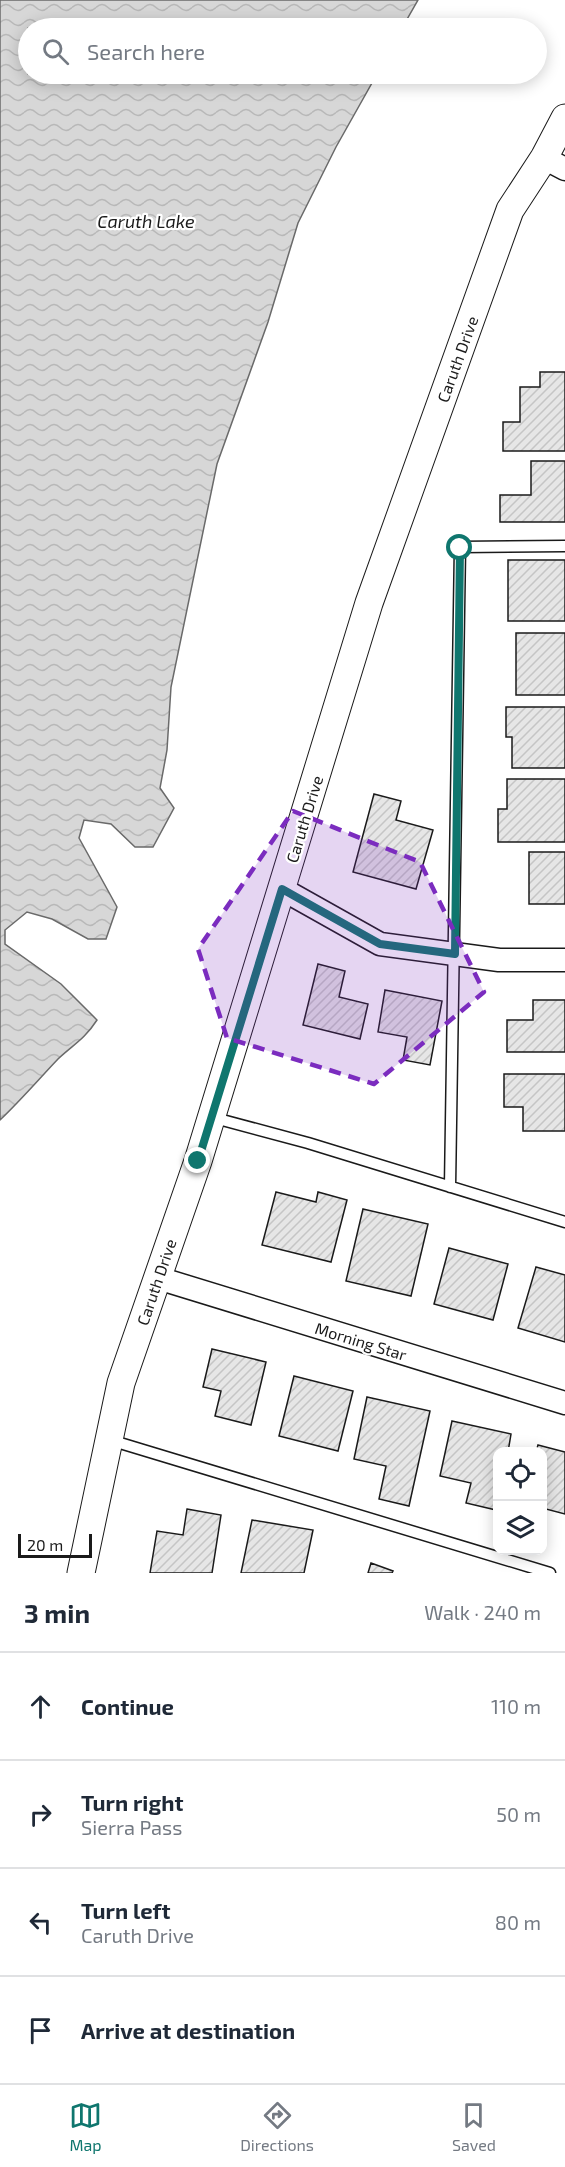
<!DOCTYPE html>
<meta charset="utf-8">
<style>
:root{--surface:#fff;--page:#f2f2f3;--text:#1f2937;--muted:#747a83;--line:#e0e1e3;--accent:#0f766e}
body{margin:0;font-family:"Exo 2",sans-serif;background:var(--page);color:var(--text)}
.controls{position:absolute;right:18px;bottom:18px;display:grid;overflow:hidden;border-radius:12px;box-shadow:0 3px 15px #0003}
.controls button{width:54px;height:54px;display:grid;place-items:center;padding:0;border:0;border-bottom:2px solid var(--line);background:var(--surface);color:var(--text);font:30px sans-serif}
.scale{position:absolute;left:18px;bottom:15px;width:74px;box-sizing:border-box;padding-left:6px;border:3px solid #1a1a1a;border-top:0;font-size:16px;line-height:21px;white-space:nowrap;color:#1a1a1a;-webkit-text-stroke:4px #fff;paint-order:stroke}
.stop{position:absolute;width:18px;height:18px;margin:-14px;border:4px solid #0f766e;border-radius:50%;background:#fff}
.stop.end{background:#0f766e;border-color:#fff;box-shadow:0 2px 6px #0008}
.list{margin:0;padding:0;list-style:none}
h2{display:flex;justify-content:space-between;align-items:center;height:78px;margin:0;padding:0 24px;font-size:26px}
h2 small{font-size:20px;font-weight:400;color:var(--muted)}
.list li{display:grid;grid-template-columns:39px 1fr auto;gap:18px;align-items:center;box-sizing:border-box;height:108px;padding:0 24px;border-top:2px solid var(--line)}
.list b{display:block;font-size:22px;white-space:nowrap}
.list p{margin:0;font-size:20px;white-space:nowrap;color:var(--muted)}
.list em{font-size:20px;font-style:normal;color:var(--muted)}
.icon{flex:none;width:33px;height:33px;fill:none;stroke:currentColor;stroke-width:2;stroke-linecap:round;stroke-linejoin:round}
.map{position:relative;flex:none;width:565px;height:1573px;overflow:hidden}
.search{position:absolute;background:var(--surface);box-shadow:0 3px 15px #0003;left:18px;right:18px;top:18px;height:66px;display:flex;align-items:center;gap:15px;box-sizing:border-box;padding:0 21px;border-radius:33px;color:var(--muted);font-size:22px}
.sheet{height:510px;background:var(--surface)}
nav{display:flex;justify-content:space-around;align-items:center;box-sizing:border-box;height:84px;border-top:2px solid var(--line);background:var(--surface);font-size:16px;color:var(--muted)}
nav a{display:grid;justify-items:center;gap:3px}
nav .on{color:var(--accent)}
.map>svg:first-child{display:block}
</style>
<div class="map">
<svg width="565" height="1573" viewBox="0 0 565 1573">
<defs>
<pattern id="water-waves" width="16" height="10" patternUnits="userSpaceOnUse" patternTransform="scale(1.5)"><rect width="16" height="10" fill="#d7d7d7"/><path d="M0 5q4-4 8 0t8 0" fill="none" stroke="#b8b8b8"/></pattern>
<pattern id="building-hatch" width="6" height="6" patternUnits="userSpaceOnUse" patternTransform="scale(1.5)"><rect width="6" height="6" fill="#e6e6e6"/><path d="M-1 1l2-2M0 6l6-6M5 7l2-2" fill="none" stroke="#c5c5c5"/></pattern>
</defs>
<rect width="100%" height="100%" fill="#fff"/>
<!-- water -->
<path fill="url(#water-waves)" stroke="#6a6a6a" stroke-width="1.5" d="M 0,0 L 418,0 L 402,28 L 28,28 L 28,74 L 377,74 L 336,147 L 298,223 L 268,322 L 217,464 L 171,687 L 167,750 L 160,788 L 174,808 L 153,847 L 135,847 L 111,824 L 84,820 L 79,838 L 117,907 L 106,939 L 88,939 L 52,919 L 27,912 L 5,930 L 5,944 L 61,984 L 97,1020 C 84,1040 74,1044 58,1059 C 39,1079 21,1100 0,1120 Z"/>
<!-- building -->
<path fill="url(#building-hatch)" stroke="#1a1a1a" stroke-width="1.5" d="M 540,372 L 565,372 L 565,451 L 503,451 L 503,422 L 520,422 L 520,387 L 540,387 Z
M 531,461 L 565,461 L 565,522 L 500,522 L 500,495 L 531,495 Z
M 508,560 L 565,560 L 565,621 L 508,621 Z
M 516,633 L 565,633 L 565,695 L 516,695 Z
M 506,707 L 565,707 L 565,768 L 512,768 L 512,737 L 506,737 Z
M 507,779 L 565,779 L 565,842 L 498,842 L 498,809 L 507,809 Z
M 374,794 L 401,801 L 396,820 L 433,830 L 416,889 L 353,872 Z
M 529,852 L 565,852 L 565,904 L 529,904 Z
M 318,964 L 345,971 L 339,997 L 368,1004 L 360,1039 L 303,1025 Z
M 385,990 L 442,1001 L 430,1065 L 403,1060 L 407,1037 L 378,1032 Z
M 533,1000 L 565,1000 L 565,1052 L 507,1052 L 507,1020 L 533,1020 Z
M 504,1074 L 565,1074 L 565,1131 L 523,1131 L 523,1107 L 504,1107 Z
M 276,1192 L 316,1202 L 318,1192 L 347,1200 L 331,1262 L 262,1245 Z
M 363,1209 L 428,1224 L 411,1296 L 346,1281 Z
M 449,1248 L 508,1264 L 493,1320 L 434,1304 Z
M 536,1267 L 565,1275 L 565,1342 L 518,1328 Z
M 212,1349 L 266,1362 L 251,1425 L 215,1416 L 221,1391 L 203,1387 Z
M 294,1376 L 353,1391 L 338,1451 L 279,1436 Z
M 367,1397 L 430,1411 L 409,1506 L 379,1499 L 386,1466 L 354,1459 Z
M 452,1421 L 511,1434 L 508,1452 L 498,1452 L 496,1510 L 466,1503 L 471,1483 L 440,1476 Z
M 538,1445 L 565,1452 L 565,1514 L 542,1508 L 542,1452 L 536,1452 Z
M 187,1509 L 221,1515 L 212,1573 L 150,1573 L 157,1531 L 183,1535 Z
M 252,1520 L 313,1530 L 304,1573 L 241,1573 Z
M 371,1563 L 393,1571 L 392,1573 L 368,1573 Z"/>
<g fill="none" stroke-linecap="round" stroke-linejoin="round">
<!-- service casing -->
<g stroke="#1a1a1a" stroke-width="13">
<path id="service" d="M 211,1117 L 308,1143 L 565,1222
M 450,1187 L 460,547 L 565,546
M 110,1440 L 550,1573"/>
</g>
<!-- minor casing -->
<g stroke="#1a1a1a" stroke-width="25">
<path id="minor" d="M 544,158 L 565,169
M 282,889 L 380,944 L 499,960 L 565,960
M 158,1278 L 565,1403"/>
</g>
<!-- tertiary casing -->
<g stroke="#1a1a1a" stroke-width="29">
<path id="tertiary" d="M 81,1573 L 121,1383 L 198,1161 L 369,603 L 510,210 L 544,158 L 565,118"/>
</g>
<!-- service -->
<use href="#service" stroke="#fff" stroke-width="10"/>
<!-- minor -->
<use href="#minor" stroke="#fff" stroke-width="22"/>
<!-- tertiary -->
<use href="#tertiary" stroke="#fff" stroke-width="27"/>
</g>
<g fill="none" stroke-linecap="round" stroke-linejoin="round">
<!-- route -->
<path stroke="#0f766e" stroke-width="8" d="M 198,1161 L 282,889 L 380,944 L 455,954 L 460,548"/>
</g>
<!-- marked area -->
<path fill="#7b2cbf" fill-opacity="0.2" stroke="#7b2cbf" stroke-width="4.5" stroke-dasharray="12 8" stroke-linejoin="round" d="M 293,811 L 420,862 L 484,992 L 374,1084 L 227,1038 L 198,949 Z"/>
<g text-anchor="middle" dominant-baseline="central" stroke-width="4.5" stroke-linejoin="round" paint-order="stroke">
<!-- street labels -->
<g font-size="16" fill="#1a1a1a" stroke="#fff">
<text transform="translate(457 359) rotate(-70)">Caruth Drive</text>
<text transform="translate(304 819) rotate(-73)">Caruth Drive</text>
<text transform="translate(156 1282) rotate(-71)">Caruth Drive</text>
<text transform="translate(361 1341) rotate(17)">Morning Star</text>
</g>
<!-- water labels -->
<g font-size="18" font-style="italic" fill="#1a1a1a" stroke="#fff">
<text x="146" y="221">Caruth Lake</text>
</g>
</g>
</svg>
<div class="controls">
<button><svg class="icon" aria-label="locate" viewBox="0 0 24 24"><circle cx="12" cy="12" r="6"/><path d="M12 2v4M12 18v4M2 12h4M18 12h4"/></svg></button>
<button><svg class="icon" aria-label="layers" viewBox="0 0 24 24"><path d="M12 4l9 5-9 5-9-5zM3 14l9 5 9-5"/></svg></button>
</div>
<div class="scale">20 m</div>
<div class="stop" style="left:460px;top:548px"></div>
<div class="stop end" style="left:198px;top:1161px"></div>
<div class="search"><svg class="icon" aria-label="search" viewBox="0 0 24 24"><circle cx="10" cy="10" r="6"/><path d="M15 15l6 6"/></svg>Search here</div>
</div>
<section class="sheet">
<h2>3 min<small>Walk · 240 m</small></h2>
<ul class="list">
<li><svg class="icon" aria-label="ahead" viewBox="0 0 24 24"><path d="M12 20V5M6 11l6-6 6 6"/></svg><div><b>Continue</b></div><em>110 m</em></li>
<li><svg class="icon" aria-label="right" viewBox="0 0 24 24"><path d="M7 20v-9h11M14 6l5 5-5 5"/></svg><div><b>Turn right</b><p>Sierra Pass</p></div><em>50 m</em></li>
<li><svg class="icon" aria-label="left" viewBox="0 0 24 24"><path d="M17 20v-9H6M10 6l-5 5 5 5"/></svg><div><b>Turn left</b><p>Caruth Drive</p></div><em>80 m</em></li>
<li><svg class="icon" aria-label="arrive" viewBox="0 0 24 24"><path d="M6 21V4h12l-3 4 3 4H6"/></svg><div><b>Arrive at destination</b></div></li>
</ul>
</section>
<nav>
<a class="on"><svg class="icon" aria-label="map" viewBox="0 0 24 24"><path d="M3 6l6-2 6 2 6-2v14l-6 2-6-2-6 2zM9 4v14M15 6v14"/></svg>Map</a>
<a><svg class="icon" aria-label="directions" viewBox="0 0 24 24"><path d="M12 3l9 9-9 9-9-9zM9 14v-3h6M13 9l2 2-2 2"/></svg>Directions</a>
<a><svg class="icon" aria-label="saved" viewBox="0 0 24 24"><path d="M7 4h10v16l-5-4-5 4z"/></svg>Saved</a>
</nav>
